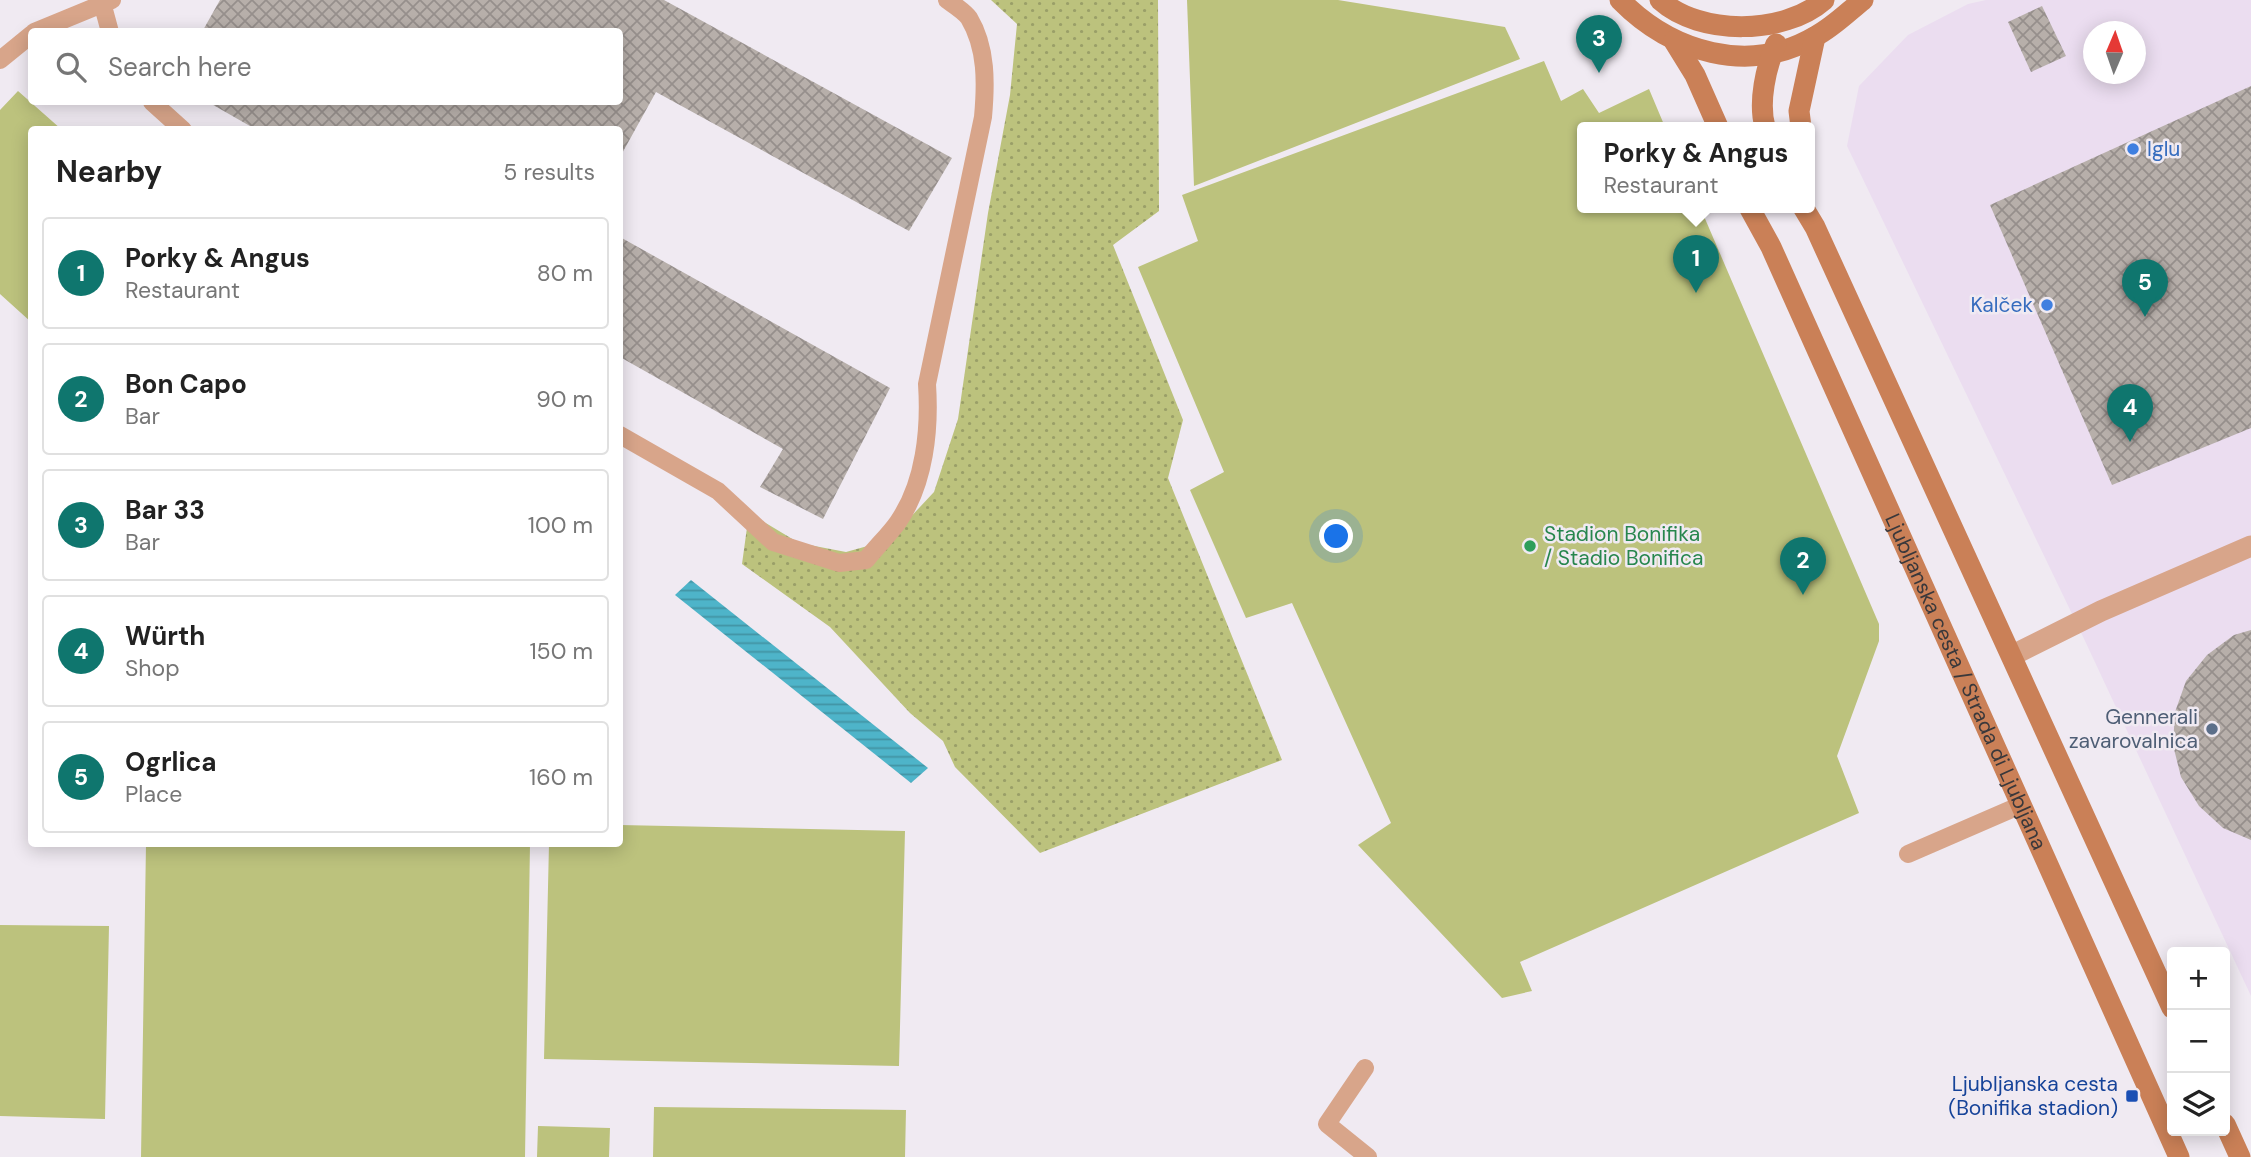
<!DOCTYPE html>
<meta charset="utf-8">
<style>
:root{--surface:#fff;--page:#f2f2f2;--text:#222;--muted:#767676;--line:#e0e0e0;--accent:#0f766e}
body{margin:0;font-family:"DM Sans",sans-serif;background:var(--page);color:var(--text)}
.controls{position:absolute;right:21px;bottom:21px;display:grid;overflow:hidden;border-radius:7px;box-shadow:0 4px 18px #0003}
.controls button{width:63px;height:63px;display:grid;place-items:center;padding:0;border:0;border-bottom:2px solid var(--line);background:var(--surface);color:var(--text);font:35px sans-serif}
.compass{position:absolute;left:2083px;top:21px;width:63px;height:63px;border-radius:50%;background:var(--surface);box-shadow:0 4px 18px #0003;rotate:2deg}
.you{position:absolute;left:1337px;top:537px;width:24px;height:24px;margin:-18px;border:5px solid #fff;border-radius:50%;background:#1a73e8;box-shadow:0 0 0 10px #1a73e833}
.badge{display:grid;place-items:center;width:46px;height:46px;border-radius:50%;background:var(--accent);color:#fff;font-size:23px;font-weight:700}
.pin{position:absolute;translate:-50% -58px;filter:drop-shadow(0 2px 4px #0008)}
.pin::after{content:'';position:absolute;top:37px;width:24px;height:21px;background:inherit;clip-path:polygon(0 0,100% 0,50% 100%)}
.popup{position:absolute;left:1577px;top:122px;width:238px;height:91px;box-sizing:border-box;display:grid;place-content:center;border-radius:7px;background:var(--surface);filter:drop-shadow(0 2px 5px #0005);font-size:23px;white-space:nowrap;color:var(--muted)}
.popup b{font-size:26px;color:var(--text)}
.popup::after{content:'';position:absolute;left:50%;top:100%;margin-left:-14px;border:14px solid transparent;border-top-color:var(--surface)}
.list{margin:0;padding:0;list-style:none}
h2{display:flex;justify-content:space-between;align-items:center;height:91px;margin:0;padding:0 28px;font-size:30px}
h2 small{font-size:23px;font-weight:400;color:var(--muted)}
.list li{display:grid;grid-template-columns:46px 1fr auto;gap:21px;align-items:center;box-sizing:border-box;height:112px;margin:0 14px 14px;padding:0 14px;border:2px solid var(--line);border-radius:7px}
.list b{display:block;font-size:26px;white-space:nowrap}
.list p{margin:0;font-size:23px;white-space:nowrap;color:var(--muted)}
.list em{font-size:23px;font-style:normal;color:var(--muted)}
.icon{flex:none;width:38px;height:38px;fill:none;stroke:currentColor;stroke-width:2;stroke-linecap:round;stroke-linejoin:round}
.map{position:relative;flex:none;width:2251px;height:1157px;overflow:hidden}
.search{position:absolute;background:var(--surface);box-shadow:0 4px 18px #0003;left:28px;top:28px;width:595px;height:77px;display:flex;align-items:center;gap:18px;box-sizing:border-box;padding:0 24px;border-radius:7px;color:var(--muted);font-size:26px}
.panel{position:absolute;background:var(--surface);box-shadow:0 4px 18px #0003;left:28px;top:126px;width:595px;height:721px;border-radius:7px}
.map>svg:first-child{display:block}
</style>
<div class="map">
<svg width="2251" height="1157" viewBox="0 0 2251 1157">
<defs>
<pattern id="park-dots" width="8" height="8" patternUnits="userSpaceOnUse" patternTransform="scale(1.75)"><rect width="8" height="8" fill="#bcc27d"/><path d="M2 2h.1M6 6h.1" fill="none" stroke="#9a9f68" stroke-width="1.8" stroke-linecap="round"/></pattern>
<pattern id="water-rules" width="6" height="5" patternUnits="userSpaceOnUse" patternTransform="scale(1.75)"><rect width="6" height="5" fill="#4eb4c9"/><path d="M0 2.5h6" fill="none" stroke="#4293a4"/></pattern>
<pattern id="building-cross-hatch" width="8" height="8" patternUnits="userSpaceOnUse" patternTransform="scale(1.75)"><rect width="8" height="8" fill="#b7afaa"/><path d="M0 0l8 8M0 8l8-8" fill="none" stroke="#968f8c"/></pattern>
</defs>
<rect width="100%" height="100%" fill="#f0eaf2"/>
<!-- commercial -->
<path fill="#ebddf0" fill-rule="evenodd" d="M 1986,0 L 2251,0 L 2251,996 L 2086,643 L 1847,146 L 1859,86 L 1908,35 L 1968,4 ZM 2094,32 L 2136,32 L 2136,74 L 2094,74 Z"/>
<!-- grass -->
<path fill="#bcc27d" d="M 1187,0 L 1338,0 L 1505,27 L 1520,59 L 1194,186 Z
M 1544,61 L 1561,101 L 1583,89 L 1599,113 L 1649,89 L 1665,127 L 1582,127 L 1582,207 L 1700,207 L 1879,624 L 1879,641 L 1837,756 L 1859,813 L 1520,962 L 1532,991 L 1502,998 L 1358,845 L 1391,823 L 1292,603 L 1246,618 L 1190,490 L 1224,472 L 1138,267 L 1198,241 L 1182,195 Z
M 18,91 L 61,129 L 32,130 L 31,322 L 0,294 L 0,110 Z
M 620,825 L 905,831 L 899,1066 L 544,1059 L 549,844 L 620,844 Z
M 146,844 L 530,844 L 525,1157 L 141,1157 Z
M 0,925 L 109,926 L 105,1119 L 0,1116 Z
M 654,1107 L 906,1110 L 905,1157 L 653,1157 Z
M 538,1126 L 610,1128 L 609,1157 L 537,1157 Z"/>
<!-- park -->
<path fill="url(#park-dots)" d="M 991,0 L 1158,0 L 1159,211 L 1113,245 L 1183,420 L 1168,478 L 1282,760 L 1040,853 L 955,767 L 943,741 L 910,713 L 830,627 L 742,564 L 749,513 L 799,543 L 846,552 L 889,540 L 934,492 L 958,419 L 988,213 L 1010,95 L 1017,24 Z"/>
<!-- water -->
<path fill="url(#water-rules)" d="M 691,580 L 928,768 L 911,783 L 675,595 Z"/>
<!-- building -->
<path fill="url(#building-cross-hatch)" d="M 220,0 L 664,0 L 952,158 L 909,231 L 656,92 L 620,157 L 620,130 L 257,130 L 208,102 L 620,102 L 620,32 L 202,32 Z
M 2042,6 L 2066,56 L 2031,72 L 2008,22 Z
M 2251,86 L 2251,428 L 2112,485 L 1990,205 Z
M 620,237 L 890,388 L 823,519 L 760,487 L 783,449 L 620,357 Z
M 2251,630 L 2251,840 L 2223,828 L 2199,806 L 2181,777 L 2173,745 L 2175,712 L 2186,681 L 2207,655 L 2234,635 Z"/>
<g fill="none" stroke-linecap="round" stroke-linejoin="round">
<!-- lane -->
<path stroke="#d8a58a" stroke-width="18" d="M 103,6 L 110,32
M 34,32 L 112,0
M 0,60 L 32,34
M 152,102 L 183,130
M 620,435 L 718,491 L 773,542 L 839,563 L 866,560 C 876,547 889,535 898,522 C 925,483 930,429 927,384 L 983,117 C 986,84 987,48 969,18 C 964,11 954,5 947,0
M 1908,854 L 2021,805
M 1365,1068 L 1327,1124 L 1368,1157"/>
<!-- street -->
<path stroke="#d8a58a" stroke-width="21" d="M 2013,655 L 2101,611 L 2251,546"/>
<!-- secondary -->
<g stroke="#ca8057" stroke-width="21">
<path d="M 1620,0 C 1671,52 1749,76 1816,36 C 1833,27 1848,12 1863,0"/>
<path d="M 1660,0 C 1700,36 1784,35 1824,0"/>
<path d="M 1674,41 L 1695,75 L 1718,127"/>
<path d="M 1765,127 C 1758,102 1766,67 1776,44"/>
<path d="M 1801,127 L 1799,111 L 1815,37"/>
<path id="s1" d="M 1749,207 L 1771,247 L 2179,1157"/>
<path d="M 1803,207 L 1815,227 L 2172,1008"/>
<path d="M 2225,1124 L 2240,1157"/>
</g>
</g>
<!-- markers -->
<g fill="#3f7fe0" stroke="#f0eaf2" stroke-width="2.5">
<circle cx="2133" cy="149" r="7"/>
<circle cx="2047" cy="305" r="7"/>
</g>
<circle fill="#2e9e5b" stroke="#f0eaf2" stroke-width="2.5" cx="1530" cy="546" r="7"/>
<circle fill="#5c6f8a" stroke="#f0eaf2" stroke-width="2.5" cx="2212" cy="729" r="7"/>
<rect fill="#1a4fb4" stroke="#f0eaf2" stroke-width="2.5" x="2125" y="1089" width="14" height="14" rx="3.5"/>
<g text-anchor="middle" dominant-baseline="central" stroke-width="5" stroke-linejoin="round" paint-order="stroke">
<!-- shop labels -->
<g font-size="21" fill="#366cbe" stroke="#f0eaf2" text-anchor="start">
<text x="2147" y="149">Iglu</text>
<text x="2033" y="305" text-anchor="end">Kalček</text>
</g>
<!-- leisure labels -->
<g font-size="21" fill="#27864d" stroke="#f0eaf2" text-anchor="start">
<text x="1544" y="534">Stadion Bonifika<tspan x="1544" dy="24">/ Stadio Bonifica</tspan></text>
</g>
<!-- street labels -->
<g font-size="21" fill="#3a383b" stroke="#f0eaf2">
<text stroke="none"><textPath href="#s1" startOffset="522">Ljubljanska cesta / Strada di Ljubljana</textPath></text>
</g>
<!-- service labels -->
<g font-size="21" fill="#4e5e75" stroke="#f0eaf2" text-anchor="end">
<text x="2198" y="717">Gennerali<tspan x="2198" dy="24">zavarovalnica</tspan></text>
</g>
<!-- transit labels -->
<g font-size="21" fill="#164399" stroke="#f0eaf2" text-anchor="end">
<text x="2118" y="1084">Ljubljanska cesta<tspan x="2118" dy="24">(Bonifika stadion)</tspan></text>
</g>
</g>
</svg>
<div class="controls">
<button>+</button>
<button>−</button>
<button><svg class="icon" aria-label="layers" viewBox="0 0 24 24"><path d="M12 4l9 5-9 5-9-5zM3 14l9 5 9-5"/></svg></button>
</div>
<svg class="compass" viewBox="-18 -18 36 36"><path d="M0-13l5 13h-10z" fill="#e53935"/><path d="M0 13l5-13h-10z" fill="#767676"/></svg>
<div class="you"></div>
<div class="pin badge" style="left:1696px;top:293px">1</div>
<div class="popup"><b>Porky &amp; Angus</b>Restaurant</div>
<div class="pin badge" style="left:1803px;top:595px">2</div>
<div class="pin badge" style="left:1599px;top:73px">3</div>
<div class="pin badge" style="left:2130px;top:442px">4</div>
<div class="pin badge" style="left:2145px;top:317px">5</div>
<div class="search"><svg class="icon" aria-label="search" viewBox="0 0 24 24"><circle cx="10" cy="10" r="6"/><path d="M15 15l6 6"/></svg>Search here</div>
<section class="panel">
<h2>Nearby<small>5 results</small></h2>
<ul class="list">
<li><span class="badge">1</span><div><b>Porky &amp; Angus</b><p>Restaurant</p></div><em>80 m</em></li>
<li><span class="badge">2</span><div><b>Bon Capo</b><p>Bar</p></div><em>90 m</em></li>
<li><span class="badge">3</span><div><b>Bar 33</b><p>Bar</p></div><em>100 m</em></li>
<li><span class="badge">4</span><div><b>Würth</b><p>Shop</p></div><em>150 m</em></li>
<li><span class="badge">5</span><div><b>Ogrlica</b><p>Place</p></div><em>160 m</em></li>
</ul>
</section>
</div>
